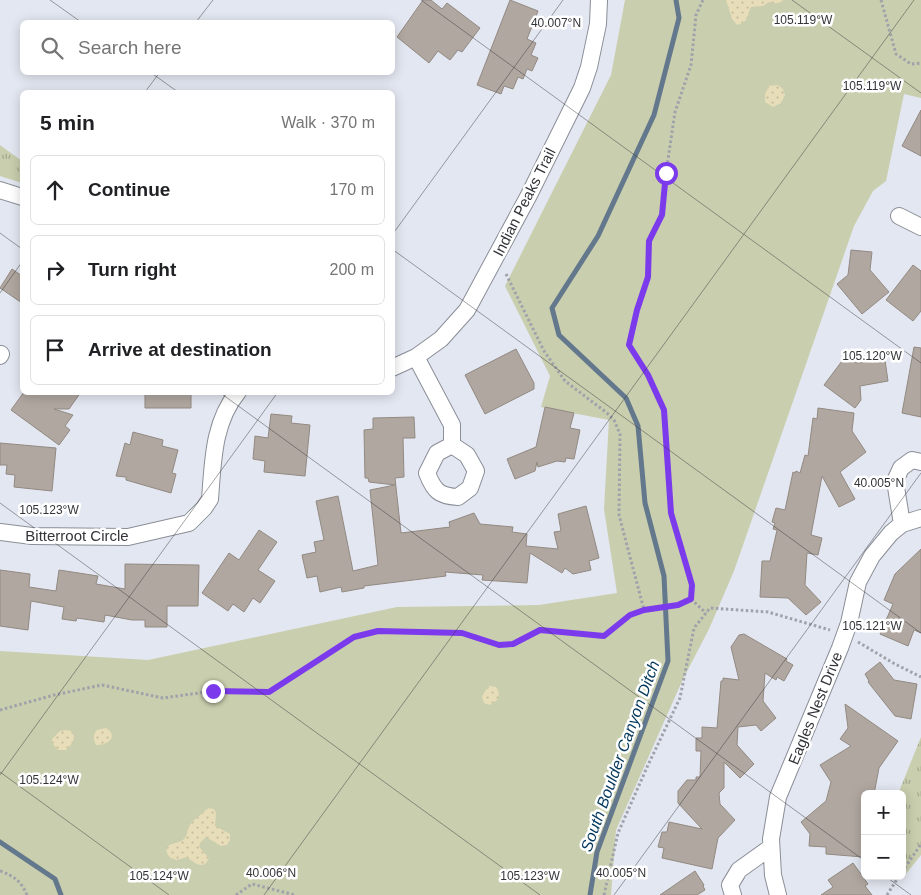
<!DOCTYPE html>
<meta charset="utf-8">
<style>
:root{--surface:#fff;--page:#f2f2f2;--text:#202124;--muted:#757577;--line:#e0e0e0}
body{margin:0;font-family:Helvetica,sans-serif;background:var(--page);color:var(--text)}
.controls{position:absolute;right:15px;bottom:15px;display:grid;overflow:hidden;border-radius:8px;box-shadow:0 2px 12px #0003}
.controls button{width:45px;height:45px;display:grid;place-items:center;padding:0;border:0;border-bottom:1px solid var(--line);background:var(--surface);color:var(--text);font:25px sans-serif}
.stop{position:absolute;width:15px;height:15px;margin:-11px;border:4px solid #7c3aed;border-radius:50%;background:#fff}
.stop.end{background:#7c3aed;border-color:#fff;box-shadow:0 1px 5px #0008}
.list{margin:0;padding:0;list-style:none}
h2{display:flex;justify-content:space-between;align-items:center;height:65px;margin:0;padding:0 20px;font-size:21px}
h2 small{font-size:16px;font-weight:400;color:var(--muted)}
.list li{display:grid;grid-template-columns:32px 1fr auto;gap:15px;align-items:center;box-sizing:border-box;height:70px;margin:0 10px 10px;padding:0 10px;border:1px solid var(--line);border-radius:8px}
.list b{display:block;font-size:19px;white-space:nowrap}
.list em{font-size:16px;font-style:normal;color:var(--muted)}
.icon{flex:none;width:28px;height:28px;fill:none;stroke:currentColor;stroke-width:2;stroke-linecap:round;stroke-linejoin:round}
.map{position:relative;flex:none;width:921px;height:895px;overflow:hidden}
.search{position:absolute;background:var(--surface);box-shadow:0 2px 12px #0003;left:20px;top:20px;width:375px;height:55px;display:flex;align-items:center;gap:12px;box-sizing:border-box;padding:0 18px;border-radius:8px;color:var(--muted);font-size:19px}
.panel{position:absolute;background:var(--surface);box-shadow:0 2px 12px #0003;left:20px;top:90px;width:375px;height:305px;border-radius:8px}
.map>svg:first-child{display:block}
</style>
<div class="map">
<svg width="921" height="895" viewBox="0 0 921 895">
<defs>
<pattern id="sand-dots" width="8" height="8" patternUnits="userSpaceOnUse" patternTransform="scale(1.25)"><rect width="8" height="8" fill="#e7ddb8"/><path d="M2 2h.1M6 6h.1" fill="none" stroke="#c7be9f" stroke-width="1.8" stroke-linecap="round"/></pattern>
<pattern id="park-tufts" width="24" height="20" patternUnits="userSpaceOnUse" patternTransform="scale(1.25)"><rect width="24" height="20" fill="#c9ceae"/><path d="M3 7l-1-3M5 7V3M7 7l1-3M15 17l-1-3M17 17v-4M19 17l1-3" fill="none" stroke="#a4a88f"/></pattern>
</defs>
<rect width="100%" height="100%" fill="#e3e7f1"/>
<!-- grass -->
<path fill="#c9ceae" d="M 625,0 L 921,0 L 921,98 L 904,94 L 886,181 L 873,191 L 854,226 L 734,571 L 709,629 L 683,679 L 616,830 L 611,895 L 0,895 L 0,651 L 148,660 L 397,607 L 539,605 L 617,593 L 604,509 L 609,420 L 541,407 L 550,376 L 505,286 L 611,75 Z"/>
<!-- sand -->
<path fill="url(#sand-dots)" d="M 726,0 L 783,0 C 780,4 774,4 769,2 L 763,6 L 751,7 C 746,17 750,21 737,25 L 732,19 Z
M 778,85 L 783,89 L 785,95 L 781,103 L 773,107 L 765,102 L 765,94 L 769,86 Z
M 489,686 L 497,687 L 499,694 L 497,700 L 490,705 L 484,703 L 482,697 L 485,691 Z
M 106,728 C 119,736 108,746 96,745 C 93,739 93,735 97,730 Z
M 66,730 L 71,731 L 74,736 L 73,742 L 66,750 L 58,750 L 52,743 L 52,739 L 60,731 Z
M 208,808 L 214,809 L 216,813 L 215,826 L 230,834 L 230,840 L 227,845 L 221,846 L 206,837 L 200,843 L 199,847 L 209,858 C 204,871 194,863 187,857 L 177,860 C 170,859 165,855 167,847 C 172,842 179,844 184,839 C 188,835 187,828 190,825 C 194,819 203,813 208,808 Z"/>
<!-- park -->
<path fill="url(#park-tufts)" d="M 0,145 L 22,161 L 22,183 L 0,176 Z
M 921,737 L 921,855 L 905,875 L 902,874 L 902,794 L 898,794 Z"/>
<g fill="none" stroke-linecap="round" stroke-linejoin="round">
<!-- stream -->
<path stroke="#63788c" stroke-width="5" d="M 0,842 L 55,879 L 61,895
M 590,895 L 597,852 L 668,661 L 664,576 L 645,503 L 638,426 L 626,398 L 559,335 L 552,308 L 598,236 L 654,115 L 679,18 L 676,0"/>
</g>
<!-- building -->
<path fill="#b0a7a0" stroke="#928982" d="M 423,0 L 431,0 L 442,9 L 447,3 L 480,28 L 462,52 L 458,50 L 450,60 L 438,51 L 429,63 L 397,37 Z
M 510,0 L 538,11 L 527,39 L 536,43 L 531,55 L 538,58 L 532,71 L 527,69 L 523,79 L 518,77 L 513,89 L 504,86 L 501,94 L 477,85 Z
M 921,110 L 921,156 L 902,146 Z
M 851,250 L 872,252 L 870,270 L 889,292 L 862,314 L 837,284 L 848,275 Z
M 913,265 L 921,271 L 921,311 L 913,321 L 886,300 Z
M 12,269 L 22,276 L 22,303 L 0,288 Z
M 914,347 L 921,348 L 921,417 L 902,413 Z
M 516,349 L 534,383 L 534,389 L 485,414 L 465,375 Z
M 849,359 L 857,363 L 885,360 L 888,381 L 860,386 L 861,400 L 855,408 L 824,385 L 842,361 Z
M 24,392 L 81,392 L 69,409 L 54,409 L 73,415 L 65,426 L 70,430 L 59,445 L 11,410 Z
M 145,392 L 191,392 L 191,408 L 145,408 Z
M 545,407 L 574,413 L 570,428 L 580,430 L 574,459 L 566,458 L 565,462 L 557,461 L 538,467 L 537,462 L 535,471 L 515,479 L 507,459 L 536,447 Z
M 818,408 L 854,413 L 852,431 L 866,452 L 840,472 L 855,499 L 839,507 L 822,476 L 811,535 L 822,538 L 818,555 L 807,553 L 805,585 L 821,602 L 806,615 L 788,598 L 760,597 L 762,561 L 770,561 L 777,530 L 773,529 L 775,523 L 772,522 L 776,508 L 785,510 L 793,472 L 795,473 L 796,471 L 800,473 L 805,455 L 808,456 L 813,418 L 817,419 Z
M 271,414 L 292,416 L 291,423 L 310,425 L 305,476 L 264,472 L 265,461 L 253,459 L 255,436 L 268,438 Z
M 414,417 L 415,438 L 403,438 L 404,477 L 395,478 L 401,533 L 450,527 L 449,522 L 474,513 L 480,524 L 513,527 L 512,532 L 527,534 L 526,546 L 558,549 L 554,532 L 561,531 L 558,514 L 586,506 L 599,558 L 589,561 L 591,570 L 573,574 L 565,568 L 562,573 L 530,553 L 527,583 L 482,580 L 483,575 L 445,572 L 446,576 L 364,586 L 364,588 L 342,592 L 341,587 L 320,592 L 317,576 L 307,578 L 302,555 L 316,552 L 314,542 L 324,540 L 316,501 L 338,496 L 353,571 L 378,565 L 370,490 L 395,485 L 369,482 L 368,478 L 365,478 L 364,430 L 373,429 L 373,418 Z
M 133,432 L 163,440 L 162,446 L 178,450 L 172,473 L 176,474 L 171,493 L 126,480 L 126,477 L 116,476 L 125,443 L 130,445 Z
M 0,443 L 56,448 L 52,491 L 14,487 L 15,475 L 6,474 L 7,465 L 0,465 Z
M 259,530 L 277,542 L 258,570 L 275,581 L 260,603 L 253,598 L 244,612 L 233,604 L 228,611 L 202,593 L 229,553 L 239,560 Z
M 921,549 L 921,633 L 914,630 L 908,646 L 880,634 L 893,604 L 884,600 L 895,574 Z
M 125,564 L 199,565 L 198,606 L 167,606 L 167,627 L 145,627 L 145,620 L 132,620 L 105,615 L 104,622 L 77,618 L 76,621 L 62,619 L 64,607 L 31,601 L 28,630 L 0,626 L 0,570 L 30,574 L 29,587 L 56,591 L 59,570 L 98,576 L 96,584 L 125,589 Z
M 744,634 L 787,659 L 786,661 L 793,665 L 784,681 L 777,677 L 776,680 L 765,673 L 763,701 L 776,718 L 761,731 L 756,725 L 738,727 L 737,745 L 754,764 L 740,778 L 724,762 L 724,788 L 719,793 L 720,804 L 735,820 L 718,838 L 712,869 L 662,858 L 664,848 L 658,847 L 662,832 L 667,832 L 669,822 L 702,829 L 678,803 L 678,791 L 687,780 L 696,780 L 696,777 L 700,777 L 701,751 L 696,751 L 696,738 L 702,738 L 702,727 L 717,728 L 721,681 L 723,681 L 723,678 L 739,680 L 731,647 L 739,635 Z
M 880,662 L 894,680 L 917,684 L 911,719 L 895,716 L 868,682 L 869,681 L 865,674 Z
M 845,704 L 898,741 L 879,768 L 874,794 L 865,794 L 863,857 L 826,854 L 826,847 L 809,846 L 810,834 L 801,822 L 826,801 L 831,782 L 820,765 L 851,746 L 840,739 L 848,728 Z
M 853,863 L 868,884 L 865,886 L 872,895 L 821,895 L 833,887 L 828,880 Z
M 695,871 L 704,885 L 703,886 L 705,890 L 697,895 L 660,895 Z"/>
<g fill="none" stroke-linecap="round" stroke-linejoin="round">
<!-- minor casing -->
<g stroke="#8a8e97" stroke-width="18">
<path id="minor" d="M 0,190 L 22,197
M 899,216 L 921,227
M 0,356 L 1,354
M 416,357 L 452,425 L 452,445 L 437,453 L 427,473 C 434,491 439,496 458,497 L 470,488 L 476,471 L 467,455 L 452,445
M 392,368 L 416,357 L 441,339 L 467,310 L 529,195 L 582,88 L 589,67 L 598,24 L 599,0
M 902,524 L 895,481 L 901,468 L 912,460 L 921,462
M 0,532 L 32,536 L 128,537 L 189,523 L 204,508 L 210,499 C 213,462 213,422 238,392
M 733,895 L 730,885 L 739,870 L 771,847
M 778,895 L 773,875 L 771,839 L 778,797 L 840,648 L 849,623 L 858,582 L 872,556 L 891,533 L 902,524 L 921,518"/>
</g>
<!-- path -->
<path stroke="#9fa2aa" stroke-width="3" stroke-dasharray="2.5 2.5" stroke-linecap="butt" d="M 881,0 L 896,54 L 911,64 L 921,63
M 506,274 L 544,351 L 565,381 L 607,413 L 614,420 L 620,434 L 619,515 L 644,610
M 691,599 L 692,585 L 671,513 L 665,410 L 648,375 L 629,345 L 637,310 L 648,277 L 649,241 L 662,215 L 666,173 L 675,112 L 691,65 L 696,15 L 703,0
M 691,599 L 706,613
M 858,642 L 895,664 L 921,677
M 0,710 L 54,695 L 102,685 L 163,698 L 213,691 L 269,691 L 353,637 L 377,631 L 462,633 L 499,645 L 513,644 L 541,630 L 604,637 L 630,615 L 644,610 L 678,605 L 691,599
M 0,871 C 14,876 21,881 27,895
M 902,872 L 921,844
M 236,895 L 252,884 L 295,895
M 604,895 L 618,833 L 648,765 L 680,698 L 694,628 L 710,608 L 768,612 L 830,630
M 887,895 L 899,876"/>
<!-- minor -->
<use href="#minor" stroke="#fff" stroke-width="16"/>
</g>
<g fill="none" stroke-linecap="round" stroke-linejoin="round">
<!-- route -->
<path stroke="#7c3aed" stroke-width="6" d="M 213,691 L 269,692 L 354,637 L 378,631 L 462,633 L 499,645 L 513,644 L 540,630 L 604,636 L 630,615 L 644,610 L 678,605 L 691,599 L 692,585 L 671,513 L 664,410 L 648,375 L 629,345 L 637,310 L 648,277 L 649,241 L 662,215 L 666,173"/>
</g>
<!-- ticks -->
<path fill="none" stroke="#333438" stroke-width="1" stroke-opacity="0.45" d="M 50,0 L 81,22M 421,0 L 921,363M 792,0 L 921,93M 196,22 L 213,0M 150,72 L 178,92M 145,92 L 160,72M 0,233 L 22,249M 392,235 L 563,0M 392,249 L 921,633M 0,293 L 22,262M 219,392 L 865,861M 0,503 L 540,895M 0,772 L 169,895M 0,775 L 278,392M 885,876 L 911,895M 264,895 L 914,0M 614,895 L 921,473"/>
<g text-anchor="middle" dominant-baseline="central" stroke-width="5" stroke-linejoin="round" paint-order="stroke">
<!-- street labels -->
<g font-size="15" fill="#333438" stroke="#fff">
<text transform="translate(524 202) rotate(-63)">Indian Peaks Trail</text>
<text x="77" y="535">Bitterroot Circle</text>
<text transform="translate(815 708) rotate(-68)">Eagles Nest Drive</text>
</g>
<!-- water labels -->
<g font-size="16" font-style="italic" fill="#05385d" stroke="#fff">
<text transform="translate(620 756) rotate(-70)">South Boulder Canyon Ditch</text>
</g>
</g>
<g font-size="12" text-anchor="middle" fill="#333438" stroke="#fff" stroke-width="5" stroke-linejoin="round" paint-order="stroke">
<text x="803" y="24">105.119°W</text>
<text x="556" y="27">40.007°N</text>
<text x="872" y="90">105.119°W</text>
<text x="872" y="360">105.120°W</text>
<text x="879" y="487">40.005°N</text>
<text x="49" y="514">105.123°W</text>
<text x="872" y="630">105.121°W</text>
<text x="49" y="784">105.124°W</text>
<text x="271" y="877">40.006°N</text>
<text x="621" y="877">40.005°N</text>
<text x="159" y="880">105.124°W</text>
<text x="530" y="880">105.123°W</text>
</g>
</svg>
<div class="controls">
<button>+</button>
<button>−</button>
</div>
<div class="stop" style="left:666px;top:173px"></div>
<div class="stop end" style="left:213px;top:691px"></div>
<div class="search"><svg class="icon" aria-label="search" viewBox="0 0 24 24"><circle cx="10" cy="10" r="6"/><path d="M15 15l6 6"/></svg>Search here</div>
<section class="panel">
<h2>5 min<small>Walk · 370 m</small></h2>
<ul class="list">
<li><svg class="icon" aria-label="ahead" viewBox="0 0 24 24"><path d="M12 20V5M6 11l6-6 6 6"/></svg><div><b>Continue</b></div><em>170 m</em></li>
<li><svg class="icon" aria-label="right" viewBox="0 0 24 24"><path d="M7 20v-9h11M14 6l5 5-5 5"/></svg><div><b>Turn right</b></div><em>200 m</em></li>
<li><svg class="icon" aria-label="arrive" viewBox="0 0 24 24"><path d="M6 21V4h12l-3 4 3 4H6"/></svg><div><b>Arrive at destination</b></div></li>
</ul>
</section>
</div>
